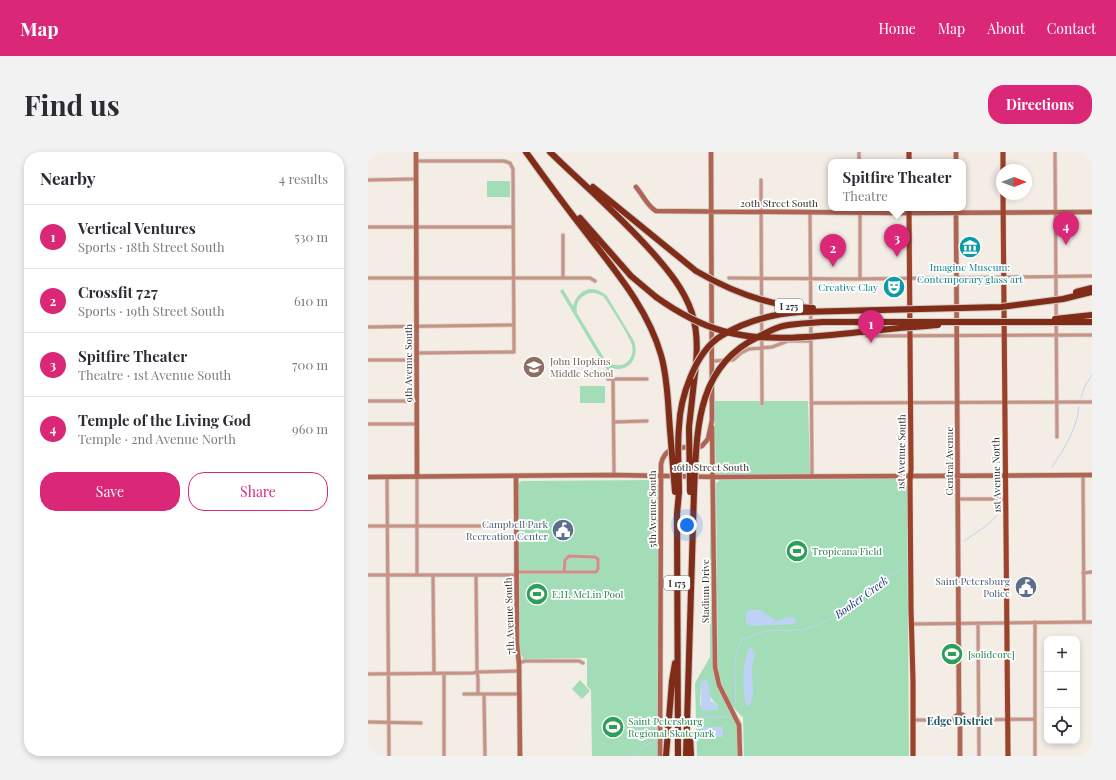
<!DOCTYPE html>
<meta charset="utf-8">
<style>
:root{--surface:#fff;--page:#f2f2f3;--text:#2b2b33;--muted:#7c7c81;--line:#e1e1e2;--accent:#db2777}
body{margin:0;font-family:"Playfair Display",serif;background:var(--page);color:var(--text)}
.controls{position:absolute;right:12px;bottom:12px;display:grid;overflow:hidden;border-radius:8px;box-shadow:0 2px 6px #0003}
.controls button{width:36px;height:36px;display:grid;place-items:center;padding:0;border:0;border-bottom:1px solid var(--line);background:var(--surface);color:var(--text);font:20px sans-serif}
.compass{position:absolute;left:628px;top:12px;width:36px;height:36px;border-radius:50%;background:var(--surface);box-shadow:0 2px 6px #0003;rotate:90deg}
.you{position:absolute;left:319px;top:373px;width:14px;height:14px;margin:-10px;border:3px solid #fff;border-radius:50%;background:#1a73e8;box-shadow:0 0 0 6px #1a73e833}
.badge{display:grid;place-items:center;width:26px;height:26px;border-radius:50%;background:var(--accent);color:#fff;font-size:13px;font-weight:700}
.pin{position:absolute;translate:-50% -33px;filter:drop-shadow(0 1px 2px #0008)}
.pin::after{content:'';position:absolute;top:21px;width:14px;height:12px;background:inherit;clip-path:polygon(0 0,100% 0,50% 100%)}
.popup{position:absolute;left:460px;top:7px;width:138px;height:52px;box-sizing:border-box;display:grid;place-content:center;border-radius:8px;background:var(--surface);filter:drop-shadow(0 1px 3px #0005);font-size:13px;white-space:nowrap;color:var(--muted)}
.popup b{font-size:15px;color:var(--text)}
.popup::after{content:'';position:absolute;left:50%;top:100%;margin-left:-8px;border:8px solid transparent;border-top-color:var(--surface)}
.list{margin:0;padding:0;list-style:none}
h2{display:flex;justify-content:space-between;align-items:center;height:52px;margin:0;padding:0 16px;font-size:17px}
h2 small{font-size:13px;font-weight:400;color:var(--muted)}
.list li{display:grid;grid-template-columns:26px 1fr auto;gap:12px;align-items:center;box-sizing:border-box;height:64px;padding:0 16px;border-top:1px solid var(--line)}
.list b{display:block;font-size:15px;white-space:nowrap}
.list p{margin:0;font-size:13px;white-space:nowrap;color:var(--muted)}
.list em{font-size:13px;font-style:normal;color:var(--muted)}
.actions{display:flex;gap:8px;padding:12px 16px}
.actions a{flex:1;padding:9px 0;border:1px solid var(--accent);border-radius:16px;text-align:center;font-size:14px;color:var(--accent)}
.actions .main{background:var(--accent);color:#fff}
.icon{flex:none;width:22px;height:22px;fill:none;stroke:currentColor;stroke-width:2;stroke-linecap:round;stroke-linejoin:round}
.map{position:relative;flex:none;width:724px;height:604px;overflow:hidden;border-radius:16px}
header{display:flex;align-items:center;gap:24px;box-sizing:border-box;height:56px;padding:0 20px;background:var(--accent);color:#fff}
header strong{font-size:19px}
nav{display:flex;gap:22px;margin-inline-start:auto;font-size:14px}
.intro{display:flex;align-items:center;justify-content:space-between;box-sizing:border-box;height:96px;padding:0 24px}
h1{margin:0;font-size:28px}
.button{padding:10px 18px;border-radius:16px;background:var(--accent);color:#fff;font-size:14px;font-weight:700}
main{display:flex;gap:24px;padding:0 24px}
aside{flex:1;background:var(--surface);border-radius:16px;box-shadow:0 2px 6px #0003}
.map>svg:first-child{display:block}
</style>
<header>
<strong>Map</strong>
<nav><a>Home</a><a>Map</a><a>About</a><a>Contact</a></nav>
</header>
<div class="intro"><h1>Find us</h1><a class="button">Directions</a></div>
<main>
<aside>
<h2>Nearby<small>4 results</small></h2>
<ul class="list">
<li><span class="badge">1</span><div><b>Vertical Ventures</b><p>Sports · 18th Street South</p></div><em>530 m</em></li>
<li><span class="badge">2</span><div><b>Crossfit 727</b><p>Sports · 19th Street South</p></div><em>610 m</em></li>
<li><span class="badge">3</span><div><b>Spitfire Theater</b><p>Theatre · 1st Avenue South</p></div><em>700 m</em></li>
<li><span class="badge">4</span><div><b>Temple of the Living God</b><p>Temple · 2nd Avenue North</p></div><em>960 m</em></li>
</ul>
<div class="actions"><a class="main">Save</a><a>Share</a></div>
</aside>
<div class="map">
<svg width="724" height="604" viewBox="0 0 724 604">
<rect width="100%" height="100%" fill="#f3ede6"/>
<!-- green -->
<path fill="#a2ddb8" fill-rule="evenodd" d="M 119,29 L 142,29 L 142,45 L 119,45 Z
M 195,137 L 205,154 C 210,137 225,131 239,144 L 266,189 C 272,206 261,221 242,216 L 244,220 L 241,221 L 192,139 ZM 222,141 L 227,141 L 235,144 C 241,152 262,185 264,193 C 266,202 262,211 253,213 C 246,214 240,211 236,206 L 209,161 C 207,151 212,144 222,141 Z
M 212,234 L 237,234 L 237,251 L 212,251 Z
M 346,249 L 392,249 L 393,254 L 396,254 L 396,249 L 440,249 L 442,323 L 348,323 Z
M 342,327 L 344,327 L 345,515 L 349,534 L 369,573 L 370,604 L 329,604 L 327,531 L 342,505 ZM 333,530 C 339,538 343,549 350,553 L 332,554 ZM 335,575 L 355,575 L 355,585 L 336,585 Z
M 535,327 L 538,329 L 539,336 L 541,604 L 376,604 L 375,565 C 362,555 353,534 350,518 L 348,331 L 352,328 Z
M 283,328 C 288,329 289,330 290,334 L 290,604 L 224,604 L 223,538 L 219,534 L 219,506 L 155,507 L 152,498 L 151,492 L 150,331 L 154,329 Z
M 212,528 L 222,539 L 214,547 L 204,537 Z"/>
<!-- water -->
<path fill="#bed2f6" d="M 380,458 L 392,458 L 409,469 L 421,465 L 428,467 L 428,469 L 427,472 L 382,474 L 378,471 L 378,461 Z
M 382,495 C 384,498 387,500 387,503 C 386,507 384,511 384,515 C 383,529 389,544 380,555 L 378,554 C 375,539 373,508 382,495 Z
M 334,528 L 338,528 L 340,530 L 343,549 L 350,553 L 350,558 L 335,559 L 333,557 L 333,530 Z
M 335,575 L 355,575 L 355,585 L 336,585 L 334,582 Z"/>
<g fill="none" stroke-linecap="round" stroke-linejoin="round">
<!-- stream -->
<path stroke="#bed2f6" stroke-width="1" d="M 713,246 L 717,234 L 724,223
M 684,315 C 696,297 709,277 711,255
M 596,389 L 618,374 L 630,363
M 367,553 C 369,529 363,512 373,488 L 397,479 L 435,478 L 455,471 L 477,459 L 502,437 L 536,415
M 332,565 L 357,565 L 359,563
M 264,604 L 273,596 L 289,589"/>
<!-- street casing -->
<g stroke="#d0cbc5" stroke-width="4.5">
<path id="street" d="M 491,0 L 491,10
M 687,0 L 689,285
M 48,9 L 136,9 L 142,11 L 145,17 L 146,200 L 49,201
M 0,28 L 48,27
M 393,28 L 394,252
M 492,56 L 492,126
M 442,60 L 444,324
M 0,75 L 145,75
M 195,83 L 195,126
M 0,126 L 222,126 L 227,129
M 361,126 L 485,127 L 724,124
M 0,175 L 146,173
M 499,184 L 724,183
M 0,208 L 49,208
M 344,209 L 365,208 L 373,201 L 381,197 L 404,195 L 420,189 L 443,189
M 240,227 L 279,227
M 245,227 L 246,323
M 0,249 L 49,249
M 443,251 L 724,250
M 246,270 L 279,269
M 0,272 L 49,272
M 715,323 L 716,470
M 19,325 L 21,604
M 49,325 L 49,423
M 590,347 L 638,347
M 0,374 L 148,374
M 148,420 L 228,420 L 230,417 L 230,407 L 227,405 L 201,404 L 197,408 L 196,420
M 715,421 L 724,420
M 0,423 L 148,423
M 65,423 L 66,521
M 108,423 L 109,520 L 110,526 L 110,542
M 667,470 L 667,604
M 610,471 L 611,604
M 543,472 L 724,470
M 151,511 L 157,509 L 211,509 L 215,511
M 0,522 L 105,521 L 109,520 L 152,519
M 76,522 L 76,604
M 96,542 L 152,542
M 116,542 L 117,604
M 546,568 L 586,568
M 597,568 L 667,567
M 0,570 L 53,571"/>
</g>
<!-- secondary casing -->
<g stroke="#d0cbc5" stroke-width="6">
<path id="secondary" d="M 48,0 L 49,325
M 588,0 L 588,10
M 268,35 C 275,43 279,54 288,59 L 534,61 L 724,60
M 588,56 L 591,562
M 344,275 L 347,515 L 351,533 L 371,573 L 372,604
M 148,324 L 149,492 L 151,511 L 152,604
M 0,325 L 246,323 L 350,325 L 724,323
M 591,562 L 595,563 L 597,568 L 595,572 L 592,573
M 591,562 L 588,564 L 586,568 L 588,571 L 592,573
M 592,573 L 592,604
M 292,604 L 293,312 C 298,289 319,298 334,294 L 340,287 L 344,268 L 343,0"/>
</g>
<!-- primary casing -->
<g stroke="#d0cbc5" stroke-width="6">
<path id="primary" d="M 541,0 L 541,10
M 635,0 L 635,18
M 635,42 L 640,604
M 541,56 L 543,317 L 542,329 L 543,457 L 545,529 L 545,604"/>
</g>
<!-- highway casing -->
<g stroke="#d0cbc5" stroke-width="8">
<path id="highway" d="M 158,0 C 178,28 198,55 219,82 C 248,120 280,157 293,203 C 300,227 300,254 302,278
M 182,0 C 216,33 252,64 284,100 C 300,118 316,137 324,161 C 331,183 329,207 326,230
M 225,35 L 328,119
M 212,66 L 263,124 L 288,145
M 322,582 L 323,604
M 298,604 L 304,529 L 307,511
M 310,604 L 309,362 L 311,340
M 318,604 L 326,340"/>
</g>
<!-- street -->
<use href="#street" stroke="#c89285" stroke-width="3"/>
<!-- secondary -->
<use href="#secondary" stroke="#b06452" stroke-width="4.5"/>
<!-- primary -->
<use href="#primary" stroke="#9d412b" stroke-width="5"/>
<!-- highway -->
<use href="#highway" stroke="#802c18" stroke-width="6"/>
<!-- highway-bridge casing -->
<g stroke="#d0cbc5" stroke-width="8" stroke-linecap="butt">
<path id="highway-bridge" d="M 328,119 C 364,140 402,155 445,156
M 708,140 L 724,136
M 288,145 C 309,160 330,172 355,179 C 398,192 459,183 503,179 C 525,176 547,175 570,173
M 687,167 L 724,163
M 302,278 L 307,340
M 311,340 C 311,318 309,296 311,275 C 312,246 327,200 353,184 C 377,169 405,162 432,160 L 633,155 L 695,147 L 724,140
M 322,340 L 321,275 L 326,230
M 326,340 C 329,280 327,215 390,185 C 398,181 406,176 415,174 C 428,171 442,171 455,170 L 724,170"/>
</g>
<!-- highway-bridge -->
<use href="#highway-bridge" stroke="#802c18" stroke-width="6"/>
</g>
<!-- icons -->
<defs>
<g id="museum-disc" transform="scale(1.15)"><circle r="9.5" fill="#0f9aa8" stroke="#fff"/><path d="M0-6L6-3V-2H-6V-3ZM-5-1h2V3h-2ZM-1-1h2V3h-2ZM3-1h2V3H3ZM-6 4H6V6H-6Z" fill="#fff"/></g>
<g id="theatre-disc" transform="scale(1.15)"><circle r="9.5" fill="#0f9aa8" stroke="#fff"/><path d="M-5-5.5Q0-4 5-5.5V0Q5 5 0 6Q-5 5-5 0ZM-3.3-2.5H-1v1.5H-3.3ZM1-2.5H3.3v1.5H1ZM-2.8 1Q0 5.5 2.8 1Z" fill="#fff"/></g>
<g id="school-disc" transform="scale(1.15)"><circle r="9.5" fill="#8d6e63" stroke="#fff"/><path d="M0-5L7-2L0 1L-7-2ZM-4 1L0 2.5L4 1V4Q0 6-4 4Z" fill="#fff"/></g>
<g id="civic-disc" transform="scale(1.15)"><circle r="9.5" fill="#5c6f8a" stroke="#fff"/><path d="M-.6-6.5H3V-4.5H.6V-3L4-1V1h2V6H-6V1h2V-1L-.6-3ZM-1.2 2.5V6h2.4V2.5Z" fill="#fff"/></g>
<g id="stadium-disc" transform="scale(1.15)"><circle r="9.5" fill="#2e9e5b" stroke="#fff"/><path d="M0-5a6.5 5 0 1 0 0 10a6.5 5 0 1 0 0-10ZM-3.5-1.8h7v3.6h-7Z" fill="#fff"/></g>
</defs>
<g fill-rule="evenodd">
<use href="#museum-disc" x="602" y="95"/>
<use href="#theatre-disc" x="526" y="135"/>
<use href="#school-disc" x="166" y="215"/>
<use href="#civic-disc" x="195" y="378"/>
<use href="#stadium-disc" x="429" y="399"/>
<use href="#civic-disc" x="658" y="435"/>
<use href="#stadium-disc" x="169" y="442"/>
<use href="#stadium-disc" x="584" y="502"/>
<use href="#stadium-disc" x="245" y="575"/>
</g>
<g text-anchor="middle" dominant-baseline="central" stroke-width="3.5" stroke-linejoin="round" paint-order="stroke">
<!-- shield labels -->
<g fill="#fff" stroke="#706e6d" stroke-width="1">
<rect x="407" y="147" width="28" height="14" rx="3"/>
<rect x="296" y="424" width="26" height="14" rx="3"/>
</g>
<g font-size="9" font-weight="bold" fill="#33302e">
<text x="421" y="154">I 275</text>
<text x="309" y="431">I 175</text>
</g>
<!-- street labels -->
<g font-size="10" fill="#33302e" stroke="#fff">
<text x="411" y="51">20th Street South</text>
<text transform="translate(40 211) rotate(-90)">9th Avenue South</text>
<text transform="translate(533 300) rotate(-89)">1st Avenue South</text>
<text transform="translate(581 309) rotate(-90)">Central Avenue</text>
<text x="343" y="315">16th Street South</text>
<text transform="translate(628 323) rotate(-91)">1st Avenue North</text>
<text transform="translate(284 357) rotate(-90)">5th Avenue South</text>
<text transform="translate(337 439) rotate(-90)">Stadium Drive</text>
<text transform="translate(141 464) rotate(-92)">7th Avenue South</text>
</g>
<!-- culture labels -->
<g font-size="10" fill="#0d838f" stroke="#fff">
<text x="602" y="115">Imagine Museum:<tspan x="602" dy="12">Contemporary glass art</tspan></text>
<text x="510" y="135" text-anchor="end">Creative Clay</text>
</g>
<!-- education labels -->
<g font-size="10" fill="#785e54" stroke="#fff" text-anchor="start">
<text x="182" y="209">John Hopkins<tspan x="182" dy="12">Middle School</tspan></text>
</g>
<!-- service labels -->
<g font-size="10" fill="#4e5e75" stroke="#fff" text-anchor="end">
<text x="180" y="372">Campbell Park<tspan x="180" dy="12">Recreation Center</tspan></text>
<text x="642" y="429">Saint Petersburg<tspan x="642" dy="12">Police</tspan></text>
</g>
<!-- leisure labels -->
<g font-size="10" fill="#27864d" stroke="#fff" text-anchor="start">
<text x="444" y="399">Tropicana Field</text>
<text x="184" y="442">E.H. McLin Pool</text>
<text x="600" y="502">[solidcore]</text>
<text x="260" y="569">Saint Petersburg<tspan x="260" dy="12">Regional Skatepark</tspan></text>
</g>
<!-- water labels -->
<g font-size="11" font-style="italic" fill="#0a2a6c" stroke="#fff">
<text transform="translate(493 445) rotate(-36)">Booker Creek</text>
</g>
<!-- neighbourhood labels -->
<g font-size="11" font-weight="bold" fill="#215a63" stroke="#fff">
<text x="592" y="568">Edge District</text>
</g>
</g>
</svg>
<div class="controls">
<button>+</button>
<button>−</button>
<button><svg class="icon" aria-label="locate" viewBox="0 0 24 24"><circle cx="12" cy="12" r="6"/><path d="M12 2v4M12 18v4M2 12h4M18 12h4"/></svg></button>
</div>
<svg class="compass" viewBox="-18 -18 36 36"><path d="M0-13l5 13h-10z" fill="#e53935"/><path d="M0 13l5-13h-10z" fill="#7c7c81"/></svg>
<div class="you"></div>
<div class="pin badge" style="left:503px;top:191px">1</div>
<div class="pin badge" style="left:465px;top:115px">2</div>
<div class="pin badge" style="left:529px;top:105px">3</div>
<div class="popup"><b>Spitfire Theater</b>Theatre</div>
<div class="pin badge" style="left:698px;top:93px">4</div>
</div>
</main>
